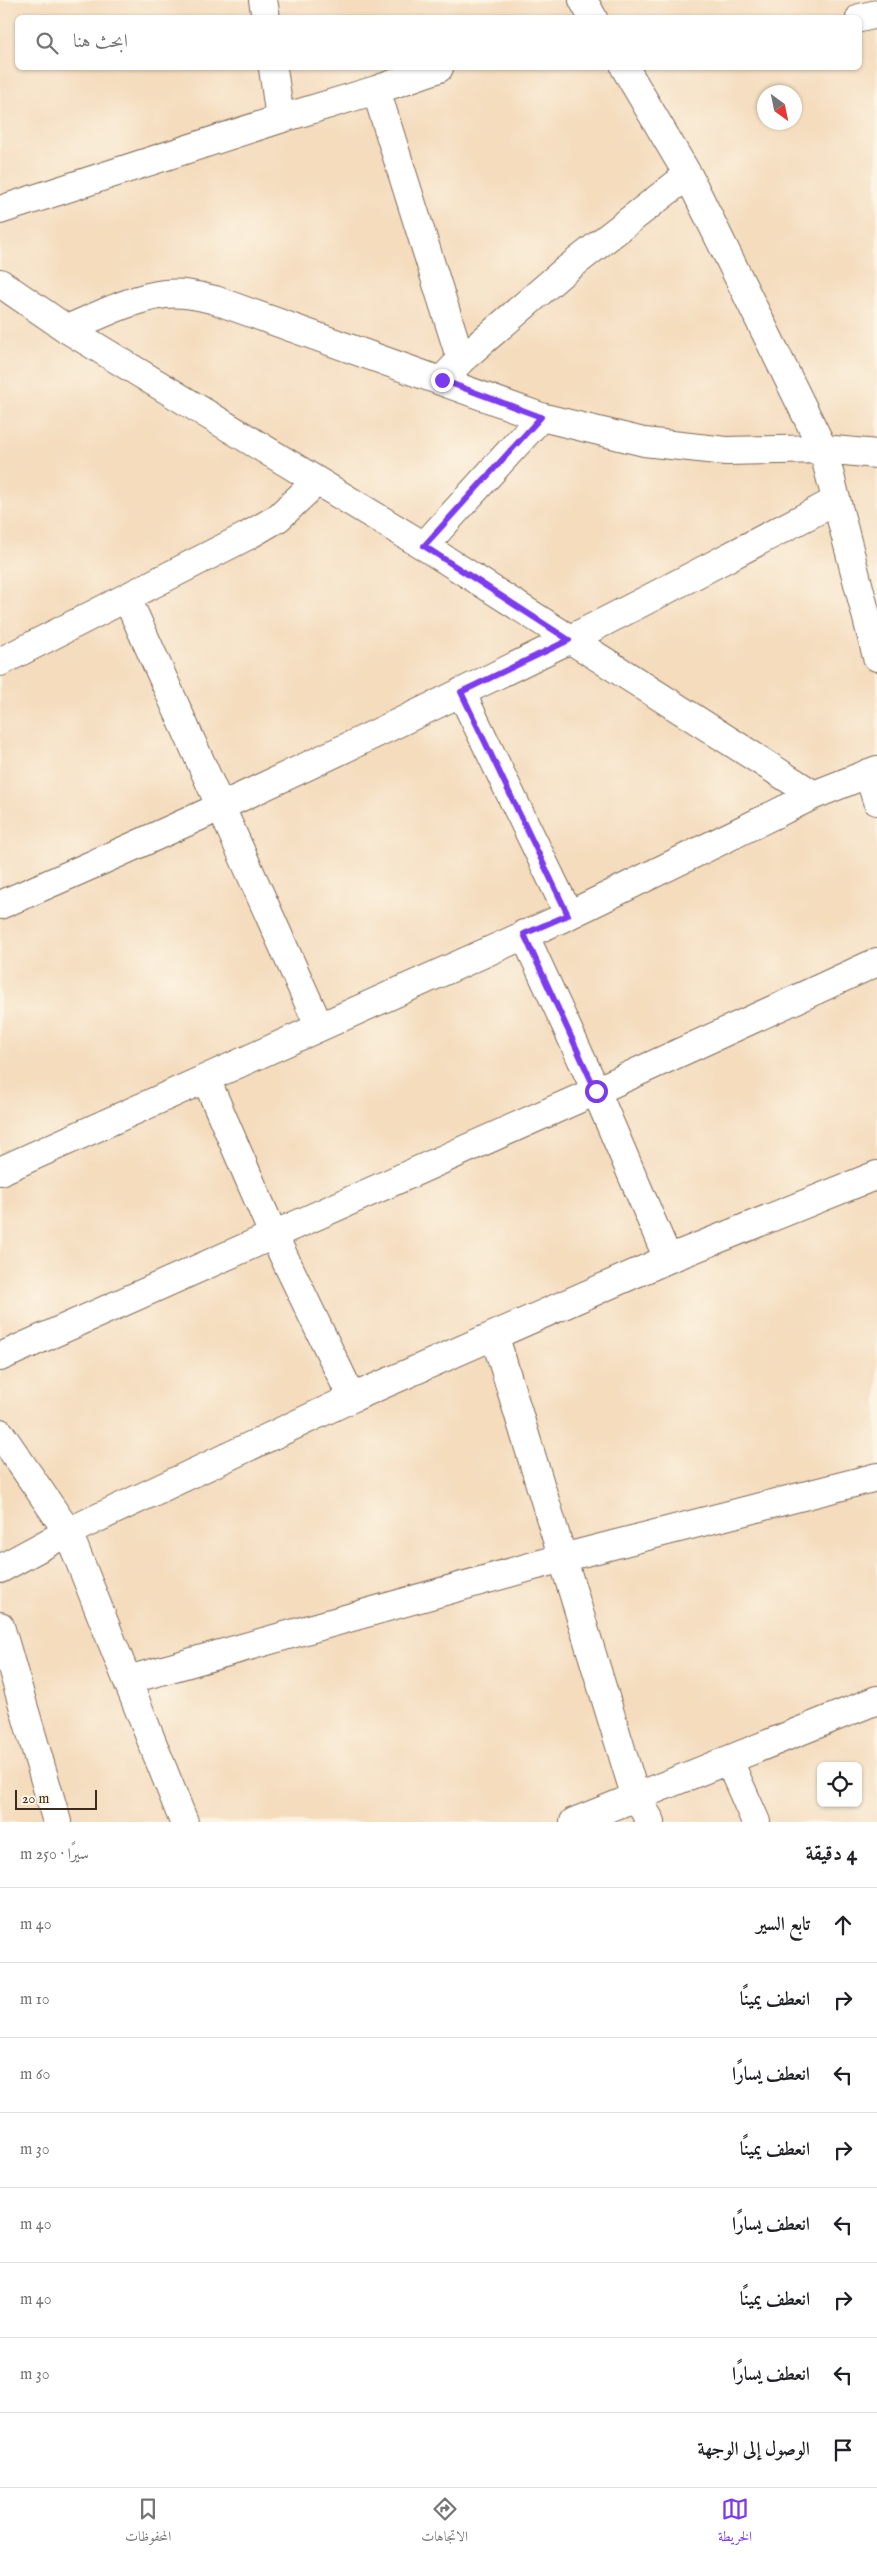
<!DOCTYPE html>
<html lang="ar">
<meta charset="utf-8">
<style>
:root{--surface:#fff;--page:#f2f2f2;--text:#202124;--muted:#757577;--line:#e0e0e0;--accent:#7c3aed}
body{margin:0;font-family:"IM FELL English",Amiri,serif;background:var(--page);color:var(--text);direction:rtl}
.controls{position:absolute;right:15px;bottom:15px;display:grid;overflow:hidden;border-radius:8px;box-shadow:0 1px 4px #0004}
.controls button{width:45px;height:45px;display:grid;place-items:center;padding:0;border:0;border-bottom:1px solid var(--line);background:var(--surface);color:var(--text);font:25px sans-serif}
.compass{position:absolute;left:757px;top:85px;width:45px;height:45px;border-radius:50%;background:var(--surface);box-shadow:0 1px 4px #0004;rotate:147deg}
.scale{position:absolute;left:15px;bottom:12px;width:82px;box-sizing:border-box;padding-left:5px;border:2px solid #3b2a1e;border-top:0;font-size:14px;line-height:18px;white-space:nowrap;color:#3b2a1e;-webkit-text-stroke:4px #fcf5e5;paint-order:stroke}
.stop{position:absolute;width:15px;height:15px;margin:-11px;border:4px solid #7c3aed;border-radius:50%;background:#fff}
.stop.end{background:#7c3aed;border-color:#fff;box-shadow:0 1px 5px #0008}
.list{margin:0;padding:0;list-style:none}
h2{display:flex;justify-content:space-between;align-items:center;height:65px;margin:0;padding:0 20px;font-size:21px}
h2 small{font-size:16px;font-weight:400;color:var(--muted)}
.list li{display:grid;grid-template-columns:32px 1fr auto;gap:15px;align-items:center;box-sizing:border-box;height:75px;padding:0 20px;border-top:1px solid var(--line)}
.list b{display:block;font-size:19px;white-space:nowrap}
.list em{font-size:16px;font-style:normal;color:var(--muted)}
.icon{flex:none;width:28px;height:28px;fill:none;stroke:currentColor;stroke-width:2;stroke-linecap:round;stroke-linejoin:round}
.map{position:relative;flex:none;width:877px;height:1822px;overflow:hidden;direction:ltr}
.search{position:absolute;background:var(--surface);box-shadow:0 1px 4px #0004;left:15px;right:15px;top:15px;height:55px;display:flex;align-items:center;gap:12px;box-sizing:border-box;padding:0 18px;border-radius:8px;color:var(--muted);font-size:19px}
.sheet{height:665px;background:var(--surface)}
nav{display:flex;justify-content:space-around;align-items:center;box-sizing:border-box;height:70px;border-top:1px solid var(--line);background:var(--surface);font-size:14px;color:var(--muted)}
nav a{display:grid;justify-items:center;gap:2px}
nav .on{color:var(--accent)}
.map>svg:first-child{display:block}
</style>
<div class="map">
<svg width="877" height="1822" viewBox="0 0 877 1822">
<rect width="100%" height="100%" fill="#fcf5e5"/>
<filter id="ink" filterUnits="userSpaceOnUse"><feTurbulence type="fractalNoise" baseFrequency=".02" numOctaves="2"/><feDisplacementMap in="SourceGraphic" scale="10" xChannelSelector="R" yChannelSelector="G"/><feConvolveMatrix kernelMatrix="1 2 1 2 8 2 1 2 1" color-interpolation-filters="sRGB"/></filter>
<filter id="wash" filterUnits="userSpaceOnUse"><feTurbulence type="fractalNoise" baseFrequency=".0096" numOctaves="4" result="noise"/><feDisplacementMap in="SourceGraphic" scale="20" xChannelSelector="R" yChannelSelector="G"/><feGaussianBlur stdDeviation="1.12" result="paint"/><feColorMatrix in="noise" values="0 0 0 0 0 0 0 0 0 0 0 0 0 0 0 0 0 1.4 0 .05"/><feComposite in="paint" operator="in"/></filter>
<g filter="url(#wash)">
<rect width="100%" height="100%" fill="#f4dcbd"/>
</g>
<g filter="url(#ink)">
<g fill="none" stroke-linecap="round" stroke-linejoin="round">
<!-- minor casing -->
<g stroke="#7c6856" stroke-width="30">
<path id="minor" d="M 263,0 L 266,18
M 583,0 L 593,18
M 860,18 L 877,14
M 273,68 L 280,119
M 625,68 L 688,175 L 823,449 L 877,657
M 376,90 L 461,360
M 0,210 L 280,119 L 376,90 L 439,68
M 0,283 L 67,329 L 424,546 L 814,795 L 877,770
M 67,329 C 98,316 132,298 165,294 C 182,292 199,296 215,300 L 541,417 L 644,442 L 726,451 L 823,449 L 877,454
M 442,380 L 461,360 L 562,273 L 688,175
M 424,546 L 541,417
M 127,598 L 319,1026
M 0,662 L 247,536 L 278,518 L 316,482
M 461,692 L 569,915
M 868,773 L 877,801
M 0,905 C 191,823 380,733 566,641 C 657,596 746,547 836,501
M 524,934 L 596,1091 L 668,1259
M 206,1079 L 273,1234 L 352,1398
M 0,1171 L 569,915 L 814,795
M 495,1337 L 635,1795 L 651,1822
M 0,1357 L 596,1091 L 877,962
M 0,1433 L 68,1532 L 184,1822
M 0,1569 L 68,1532 L 352,1398 L 668,1259 L 877,1175
M 0,1626 L 57,1822
M 128,1680 L 562,1558 L 877,1477
M 729,1761 L 756,1822
M 574,1822 L 877,1700"/>
</g>
<!-- minor -->
<use href="#minor" stroke="#fff" stroke-width="28"/>
</g>
</g>
<g fill="none" stroke-linecap="round" stroke-linejoin="round" filter="url(#ink)">
<!-- route -->
<path stroke="#7c3aed" stroke-width="6" d="M 442,380 L 541,417 L 424,546 L 569,640 L 461,692 L 568,915 L 524,934 L 596,1091"/>
</g>
</svg>
<div class="controls">
<button><svg class="icon" aria-label="locate" viewBox="0 0 24 24"><circle cx="12" cy="12" r="6"/><path d="M12 2v4M12 18v4M2 12h4M18 12h4"/></svg></button>
</div>
<svg class="compass" viewBox="-18 -18 36 36"><path d="M0-13l5 13h-10z" fill="#e53935"/><path d="M0 13l5-13h-10z" fill="#757577"/></svg>
<div class="scale">20 m</div>
<div class="stop" style="left:596px;top:1091px"></div>
<div class="stop end" style="left:442px;top:380px"></div>
<div class="search"><svg class="icon" aria-label="search" viewBox="0 0 24 24"><circle cx="10" cy="10" r="6"/><path d="M15 15l6 6"/></svg>ابحث هنا</div>
</div>
<section class="sheet">
<h2>4 دقيقة<small>سيرًا · 250 m</small></h2>
<ul class="list">
<li><svg class="icon" aria-label="ahead" viewBox="0 0 24 24"><path d="M12 20V5M6 11l6-6 6 6"/></svg><div><b>تابع السير</b></div><em>40 m</em></li>
<li><svg class="icon" aria-label="right" viewBox="0 0 24 24"><path d="M7 20v-9h11M14 6l5 5-5 5"/></svg><div><b>انعطف يمينًا</b></div><em>10 m</em></li>
<li><svg class="icon" aria-label="left" viewBox="0 0 24 24"><path d="M17 20v-9H6M10 6l-5 5 5 5"/></svg><div><b>انعطف يسارًا</b></div><em>60 m</em></li>
<li><svg class="icon" aria-label="right" viewBox="0 0 24 24"><path d="M7 20v-9h11M14 6l5 5-5 5"/></svg><div><b>انعطف يمينًا</b></div><em>30 m</em></li>
<li><svg class="icon" aria-label="left" viewBox="0 0 24 24"><path d="M17 20v-9H6M10 6l-5 5 5 5"/></svg><div><b>انعطف يسارًا</b></div><em>40 m</em></li>
<li><svg class="icon" aria-label="right" viewBox="0 0 24 24"><path d="M7 20v-9h11M14 6l5 5-5 5"/></svg><div><b>انعطف يمينًا</b></div><em>40 m</em></li>
<li><svg class="icon" aria-label="left" viewBox="0 0 24 24"><path d="M17 20v-9H6M10 6l-5 5 5 5"/></svg><div><b>انعطف يسارًا</b></div><em>30 m</em></li>
<li><svg class="icon" aria-label="arrive" viewBox="0 0 24 24"><path d="M6 21V4h12l-3 4 3 4H6"/></svg><div><b>الوصول إلى الوجهة</b></div></li>
</ul>
</section>
<nav>
<a class="on"><svg class="icon" aria-label="map" viewBox="0 0 24 24"><path d="M3 6l6-2 6 2 6-2v14l-6 2-6-2-6 2zM9 4v14M15 6v14"/></svg>الخريطة</a>
<a><svg class="icon" aria-label="directions" viewBox="0 0 24 24"><path d="M12 3l9 9-9 9-9-9zM9 14v-3h6M13 9l2 2-2 2"/></svg>الاتجاهات</a>
<a><svg class="icon" aria-label="saved" viewBox="0 0 24 24"><path d="M7 4h10v16l-5-4-5 4z"/></svg>المحفوظات</a>
</nav>
